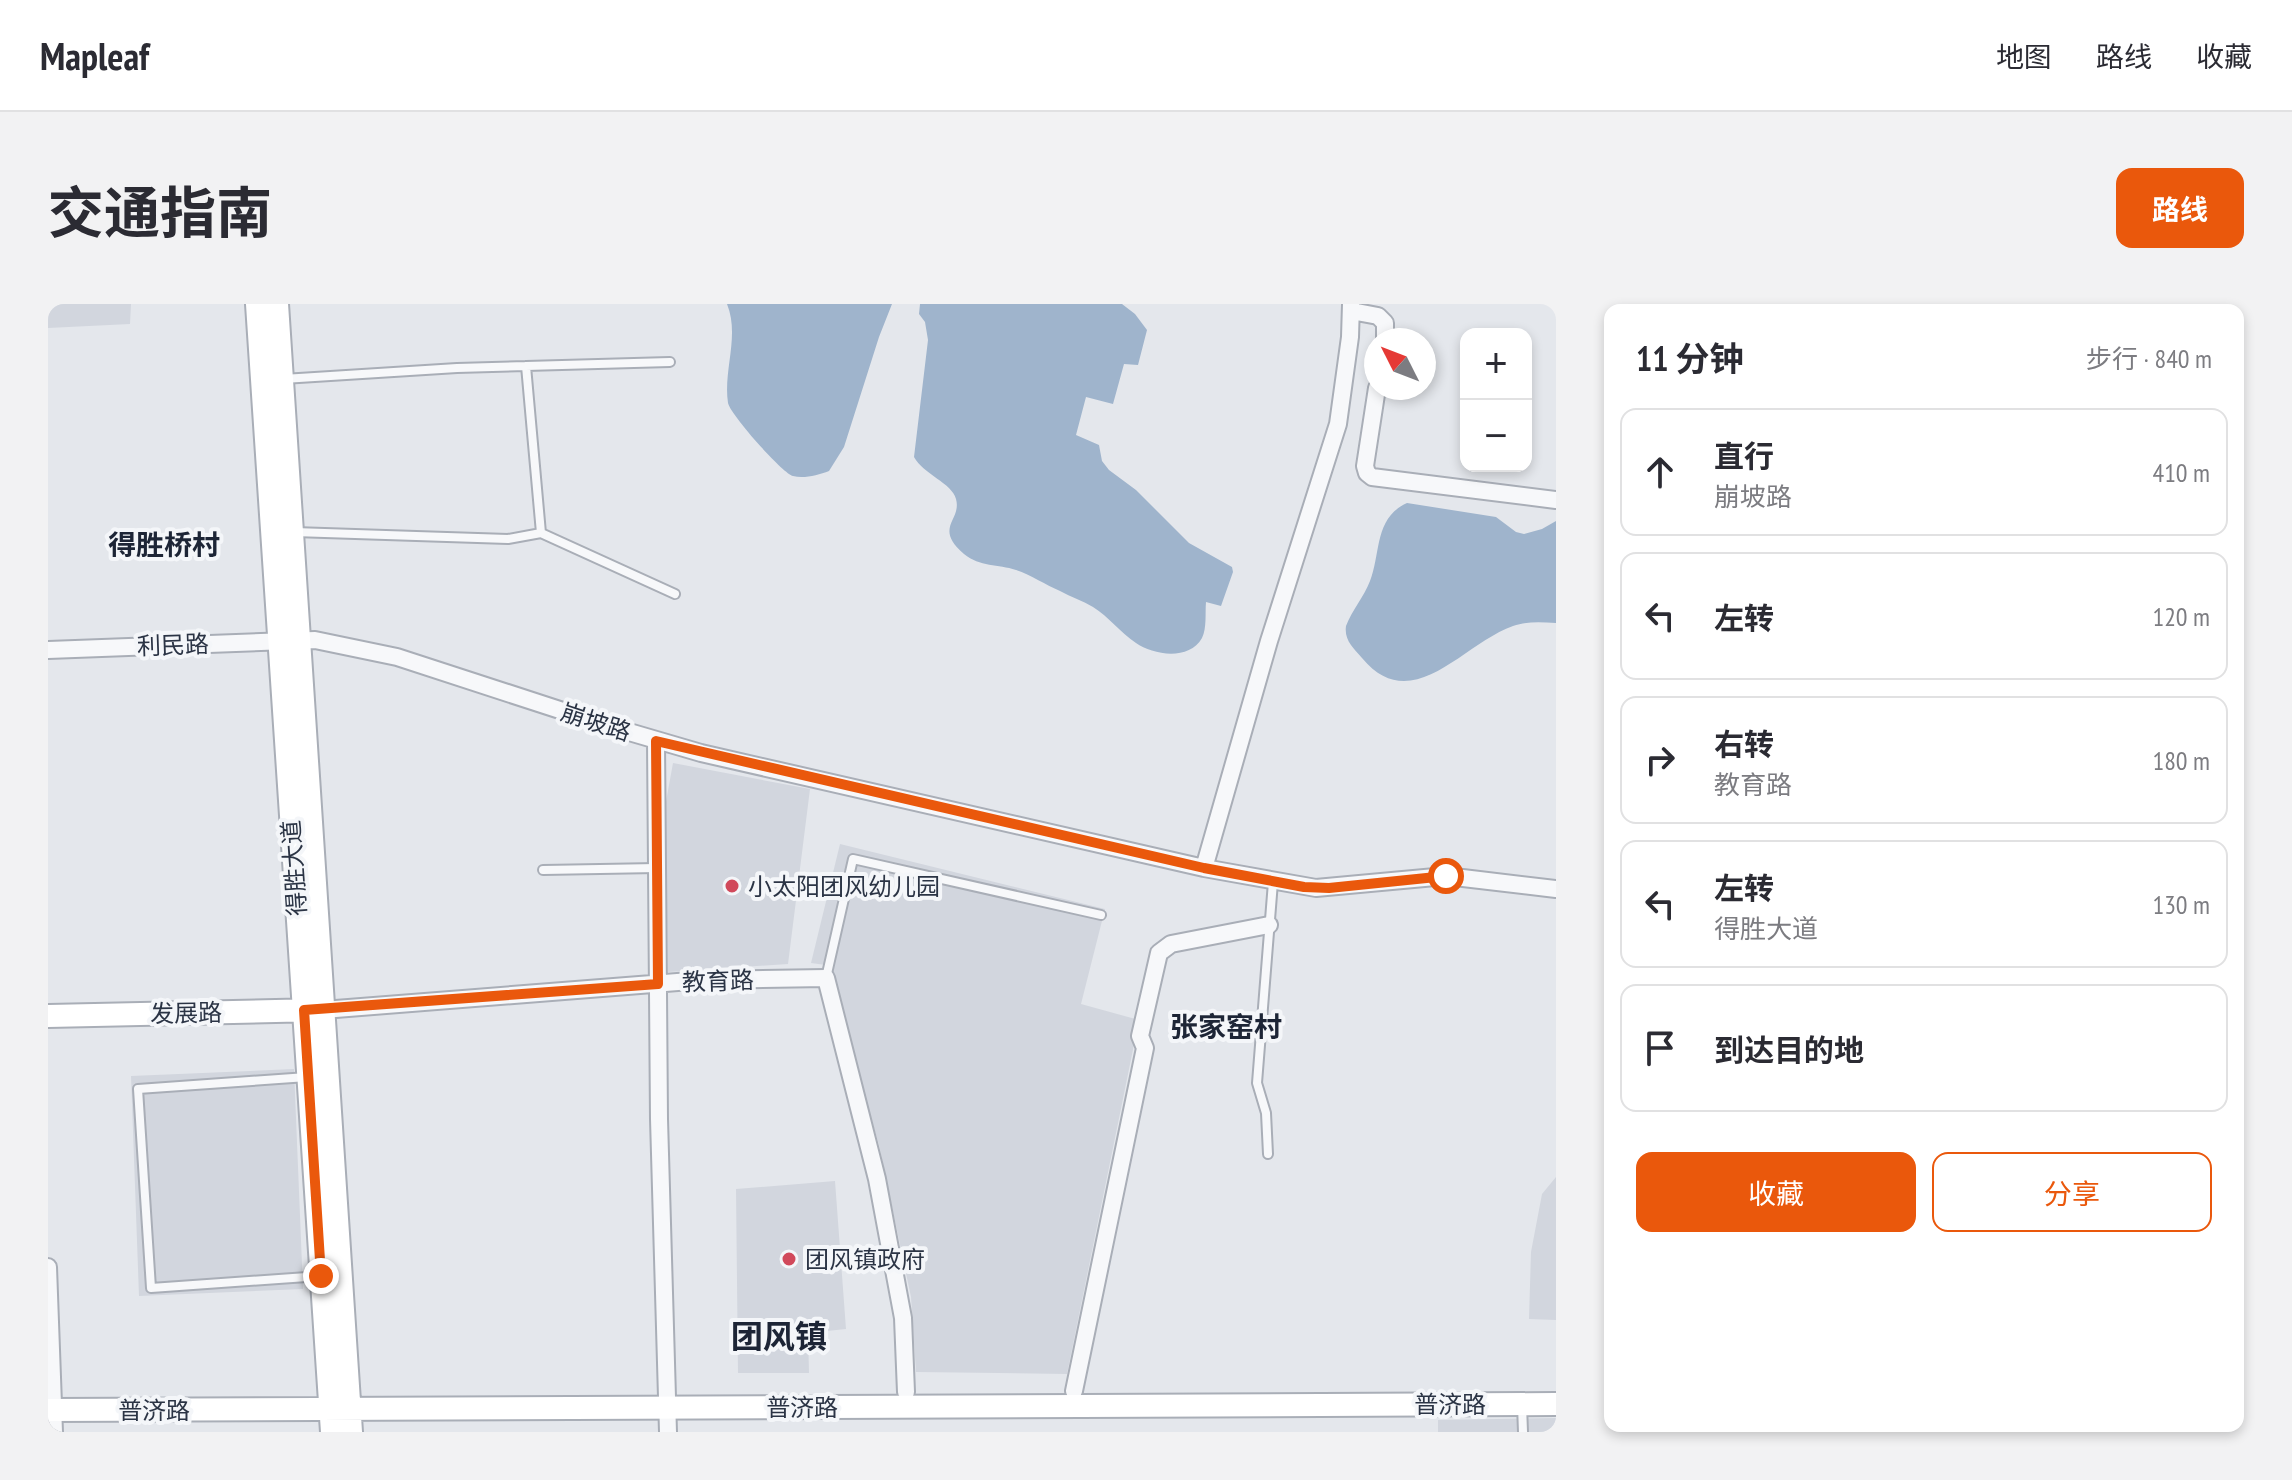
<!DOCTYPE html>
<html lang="zh">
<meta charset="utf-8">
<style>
:root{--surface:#fff;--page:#f2f2f3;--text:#2b2b33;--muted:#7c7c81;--line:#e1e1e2;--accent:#ea580c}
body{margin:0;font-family:"PT Sans Narrow","Noto Sans SC",sans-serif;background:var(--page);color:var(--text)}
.controls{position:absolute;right:24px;top:24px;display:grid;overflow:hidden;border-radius:16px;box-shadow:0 4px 12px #0003}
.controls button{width:72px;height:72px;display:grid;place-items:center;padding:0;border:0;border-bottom:2px solid var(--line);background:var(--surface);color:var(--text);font:40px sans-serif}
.compass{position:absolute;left:1316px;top:24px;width:72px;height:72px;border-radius:50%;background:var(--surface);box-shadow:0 4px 12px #0003;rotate:312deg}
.stop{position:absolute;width:24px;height:24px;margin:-18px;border:6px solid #ea580c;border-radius:50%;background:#fff}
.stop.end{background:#ea580c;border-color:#fff;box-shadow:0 2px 8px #0008}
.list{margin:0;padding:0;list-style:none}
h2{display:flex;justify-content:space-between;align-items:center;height:104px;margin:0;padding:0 32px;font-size:34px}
h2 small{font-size:26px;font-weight:400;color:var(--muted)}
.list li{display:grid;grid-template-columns:52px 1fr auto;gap:24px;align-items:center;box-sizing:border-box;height:128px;margin:0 16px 16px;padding:0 16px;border:2px solid var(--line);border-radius:16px}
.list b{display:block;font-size:30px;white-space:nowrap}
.list p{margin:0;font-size:26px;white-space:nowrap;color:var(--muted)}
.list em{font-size:26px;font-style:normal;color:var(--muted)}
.actions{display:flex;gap:16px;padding:24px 32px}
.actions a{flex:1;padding:18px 0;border:2px solid var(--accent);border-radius:16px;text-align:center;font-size:28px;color:var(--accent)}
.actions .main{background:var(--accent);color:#fff}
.icon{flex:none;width:44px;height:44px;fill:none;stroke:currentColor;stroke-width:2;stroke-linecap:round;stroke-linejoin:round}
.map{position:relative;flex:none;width:1508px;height:1128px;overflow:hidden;border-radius:16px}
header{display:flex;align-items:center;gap:48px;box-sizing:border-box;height:112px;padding:0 40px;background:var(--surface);border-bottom:2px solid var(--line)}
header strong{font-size:38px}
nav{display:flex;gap:44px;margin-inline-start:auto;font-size:28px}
.intro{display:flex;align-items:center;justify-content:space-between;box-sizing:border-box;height:192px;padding:0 48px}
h1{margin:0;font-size:56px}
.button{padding:20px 36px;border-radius:16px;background:var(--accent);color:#fff;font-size:28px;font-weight:700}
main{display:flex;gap:48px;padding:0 48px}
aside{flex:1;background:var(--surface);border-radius:16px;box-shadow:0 4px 12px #0003}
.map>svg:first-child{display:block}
</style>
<header>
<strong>Mapleaf</strong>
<nav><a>地图</a><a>路线</a><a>收藏</a></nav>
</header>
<div class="intro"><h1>交通指南</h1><a class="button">路线</a></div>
<main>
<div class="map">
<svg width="1508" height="1128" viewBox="0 0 1508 1128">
<rect width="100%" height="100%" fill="#e4e7ec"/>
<!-- built -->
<path fill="#d2d6de" d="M 0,0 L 83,0 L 82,20 L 0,24 Z
M 625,459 L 762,485 L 740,660 L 620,668 L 617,503 Z
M 792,540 L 1057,605 L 1033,700 L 1091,716 L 1019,1070 L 868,1068 L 863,993 L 831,841 L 784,679 L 785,662 L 763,659 Z
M 246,765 L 255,985 L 91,992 L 83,772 Z
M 1508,873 L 1508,1016 L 1481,1015 L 1483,948 L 1494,890 Z
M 787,877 L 798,1025 L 760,1029 L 761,1069 L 690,1069 L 688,885 Z
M 1508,1114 L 1508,1128 L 1390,1128 L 1390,1116 Z"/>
<!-- water -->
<path fill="#9fb4cc" d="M 679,0 L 844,0 L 831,33 L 796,143 L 781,167 C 770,171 756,175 745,172 C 734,169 682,110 680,99 C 675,66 692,32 679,0 Z
M 872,0 L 1074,0 L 1087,10 L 1099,26 L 1090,61 L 1076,60 L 1065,100 L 1038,93 L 1028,131 L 1051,141 L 1054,157 L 1061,166 L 1088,186 L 1141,239 L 1184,263 L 1185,268 L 1173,302 L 1158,298 C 1157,309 1159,324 1154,334 C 1141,357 1105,351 1088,339 C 1072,328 1061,313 1045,303 C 1035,297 1023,293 1012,287 C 998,281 983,271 968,266 C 950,260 932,263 916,250 C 885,223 914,217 908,195 C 904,179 875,170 866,153 L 880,36 L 877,18 L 871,10 Z
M 1359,199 L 1448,213 L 1468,228 L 1476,230 L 1494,225 L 1508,217 L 1508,319 C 1493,318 1479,317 1465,322 C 1414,340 1364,414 1314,354 C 1305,344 1296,336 1298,322 C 1304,306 1316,293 1322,277 C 1333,249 1326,214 1359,199 Z"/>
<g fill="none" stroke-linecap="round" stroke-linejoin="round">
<!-- lane casing -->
<g stroke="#a9aeb7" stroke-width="12">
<path id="lane" d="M 478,62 L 493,229
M 235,75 L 409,64 L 622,58
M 246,228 L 460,235 L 493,229 L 627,290
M 495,566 L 609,564
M 778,674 L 805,555 L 1053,611
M 259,773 L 90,785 L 103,984 L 273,972
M 1220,850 L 1218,809 L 1209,779 L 1225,578
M 1474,1101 L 1475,1128"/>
</g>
<!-- street casing -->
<g stroke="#a9aeb7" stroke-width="20">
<path id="street" d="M 1303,7 L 1330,12 L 1337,19 L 1337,36
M 1329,84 L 1317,162 L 1319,169 L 1324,173 L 1508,196
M 0,346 L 267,336 L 349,353 L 564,423 L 653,449 L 1156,564 L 1268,584 L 1398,572 L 1508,585
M 608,437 L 611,815 L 620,1128
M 1156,564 L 1221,337 L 1290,120 L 1302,33 L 1303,0
M 275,706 L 655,676 L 778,674 L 829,875 L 855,1014 L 858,1088
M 0,963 L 6,1128
M 1026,1087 L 1097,744 L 1092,732 L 1111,649 L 1123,640 L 1221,621"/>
</g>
<!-- secondary casing -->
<g stroke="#a9aeb7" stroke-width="26">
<path id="secondary" d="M 209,0 L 284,1128
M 229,0 L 303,1128
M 0,712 L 271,706
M 0,1106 L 1508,1100"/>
</g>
<!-- lane -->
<use href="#lane" stroke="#f7f8fa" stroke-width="8"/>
<!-- street -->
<use href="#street" stroke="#f7f8fa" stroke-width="16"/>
<!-- secondary -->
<use href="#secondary" stroke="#fff" stroke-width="22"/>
</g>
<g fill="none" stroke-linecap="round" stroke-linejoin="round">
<!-- route -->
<path stroke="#ea580c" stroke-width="10" d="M 273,972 L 256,706 L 610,680 L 608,437 L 1156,564 L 1256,583 L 1281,584 L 1398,572"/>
</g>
<!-- markers -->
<g fill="#d1495b" stroke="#f4f6f9" stroke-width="3">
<circle cx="684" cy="582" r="8"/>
<circle cx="741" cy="955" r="8"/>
</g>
<g text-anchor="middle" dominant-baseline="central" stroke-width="8" stroke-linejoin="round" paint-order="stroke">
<!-- street labels -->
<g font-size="24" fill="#2b3445" stroke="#f4f6f9">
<text transform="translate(125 341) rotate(-2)">利民路</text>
<text transform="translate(548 418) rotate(18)">崩坡路</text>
<text transform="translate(246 564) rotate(-94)">得胜大道</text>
<text transform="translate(670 677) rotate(-2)">教育路</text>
<text transform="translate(138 709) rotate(-1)">发展路</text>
<text x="1402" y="1100">普济路</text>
<text x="754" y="1103">普济路</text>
<text x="106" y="1106">普济路</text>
</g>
<!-- poi labels -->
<g font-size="24" fill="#2b3445" stroke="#f4f6f9" text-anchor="start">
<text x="700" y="582">小太阳团风幼儿园</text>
<text x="757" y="955">团风镇政府</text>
</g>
<!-- quarter labels -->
<g font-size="28" font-weight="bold" fill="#1d2536" stroke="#f4f6f9">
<text x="116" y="240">得胜桥村</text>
<text x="1178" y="722">张家窑村</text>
</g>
<!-- district labels -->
<g font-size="32" font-weight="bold" fill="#1d2536" stroke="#f4f6f9">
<text x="731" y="1032">团风镇</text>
</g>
</g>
</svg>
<div class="controls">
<button>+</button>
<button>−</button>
</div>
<svg class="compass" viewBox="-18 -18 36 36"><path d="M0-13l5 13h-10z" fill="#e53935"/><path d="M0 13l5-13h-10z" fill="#7c7c81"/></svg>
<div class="stop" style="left:1398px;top:572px"></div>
<div class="stop end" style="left:273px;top:972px"></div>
</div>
<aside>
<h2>11 分钟<small>步行 · 840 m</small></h2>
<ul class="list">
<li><svg class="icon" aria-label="ahead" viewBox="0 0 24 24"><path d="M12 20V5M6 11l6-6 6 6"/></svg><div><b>直行</b><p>崩坡路</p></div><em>410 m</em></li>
<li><svg class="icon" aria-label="left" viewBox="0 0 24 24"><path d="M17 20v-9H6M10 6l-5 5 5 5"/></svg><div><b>左转</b></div><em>120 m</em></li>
<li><svg class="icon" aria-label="right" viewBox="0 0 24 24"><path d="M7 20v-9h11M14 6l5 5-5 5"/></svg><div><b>右转</b><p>教育路</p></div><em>180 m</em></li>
<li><svg class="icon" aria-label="left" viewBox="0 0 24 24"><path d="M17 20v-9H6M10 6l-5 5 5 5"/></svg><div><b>左转</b><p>得胜大道</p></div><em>130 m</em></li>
<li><svg class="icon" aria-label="arrive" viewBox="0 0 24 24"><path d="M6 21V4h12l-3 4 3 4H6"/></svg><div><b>到达目的地</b></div></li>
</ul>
<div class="actions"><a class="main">收藏</a><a>分享</a></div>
</aside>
</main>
